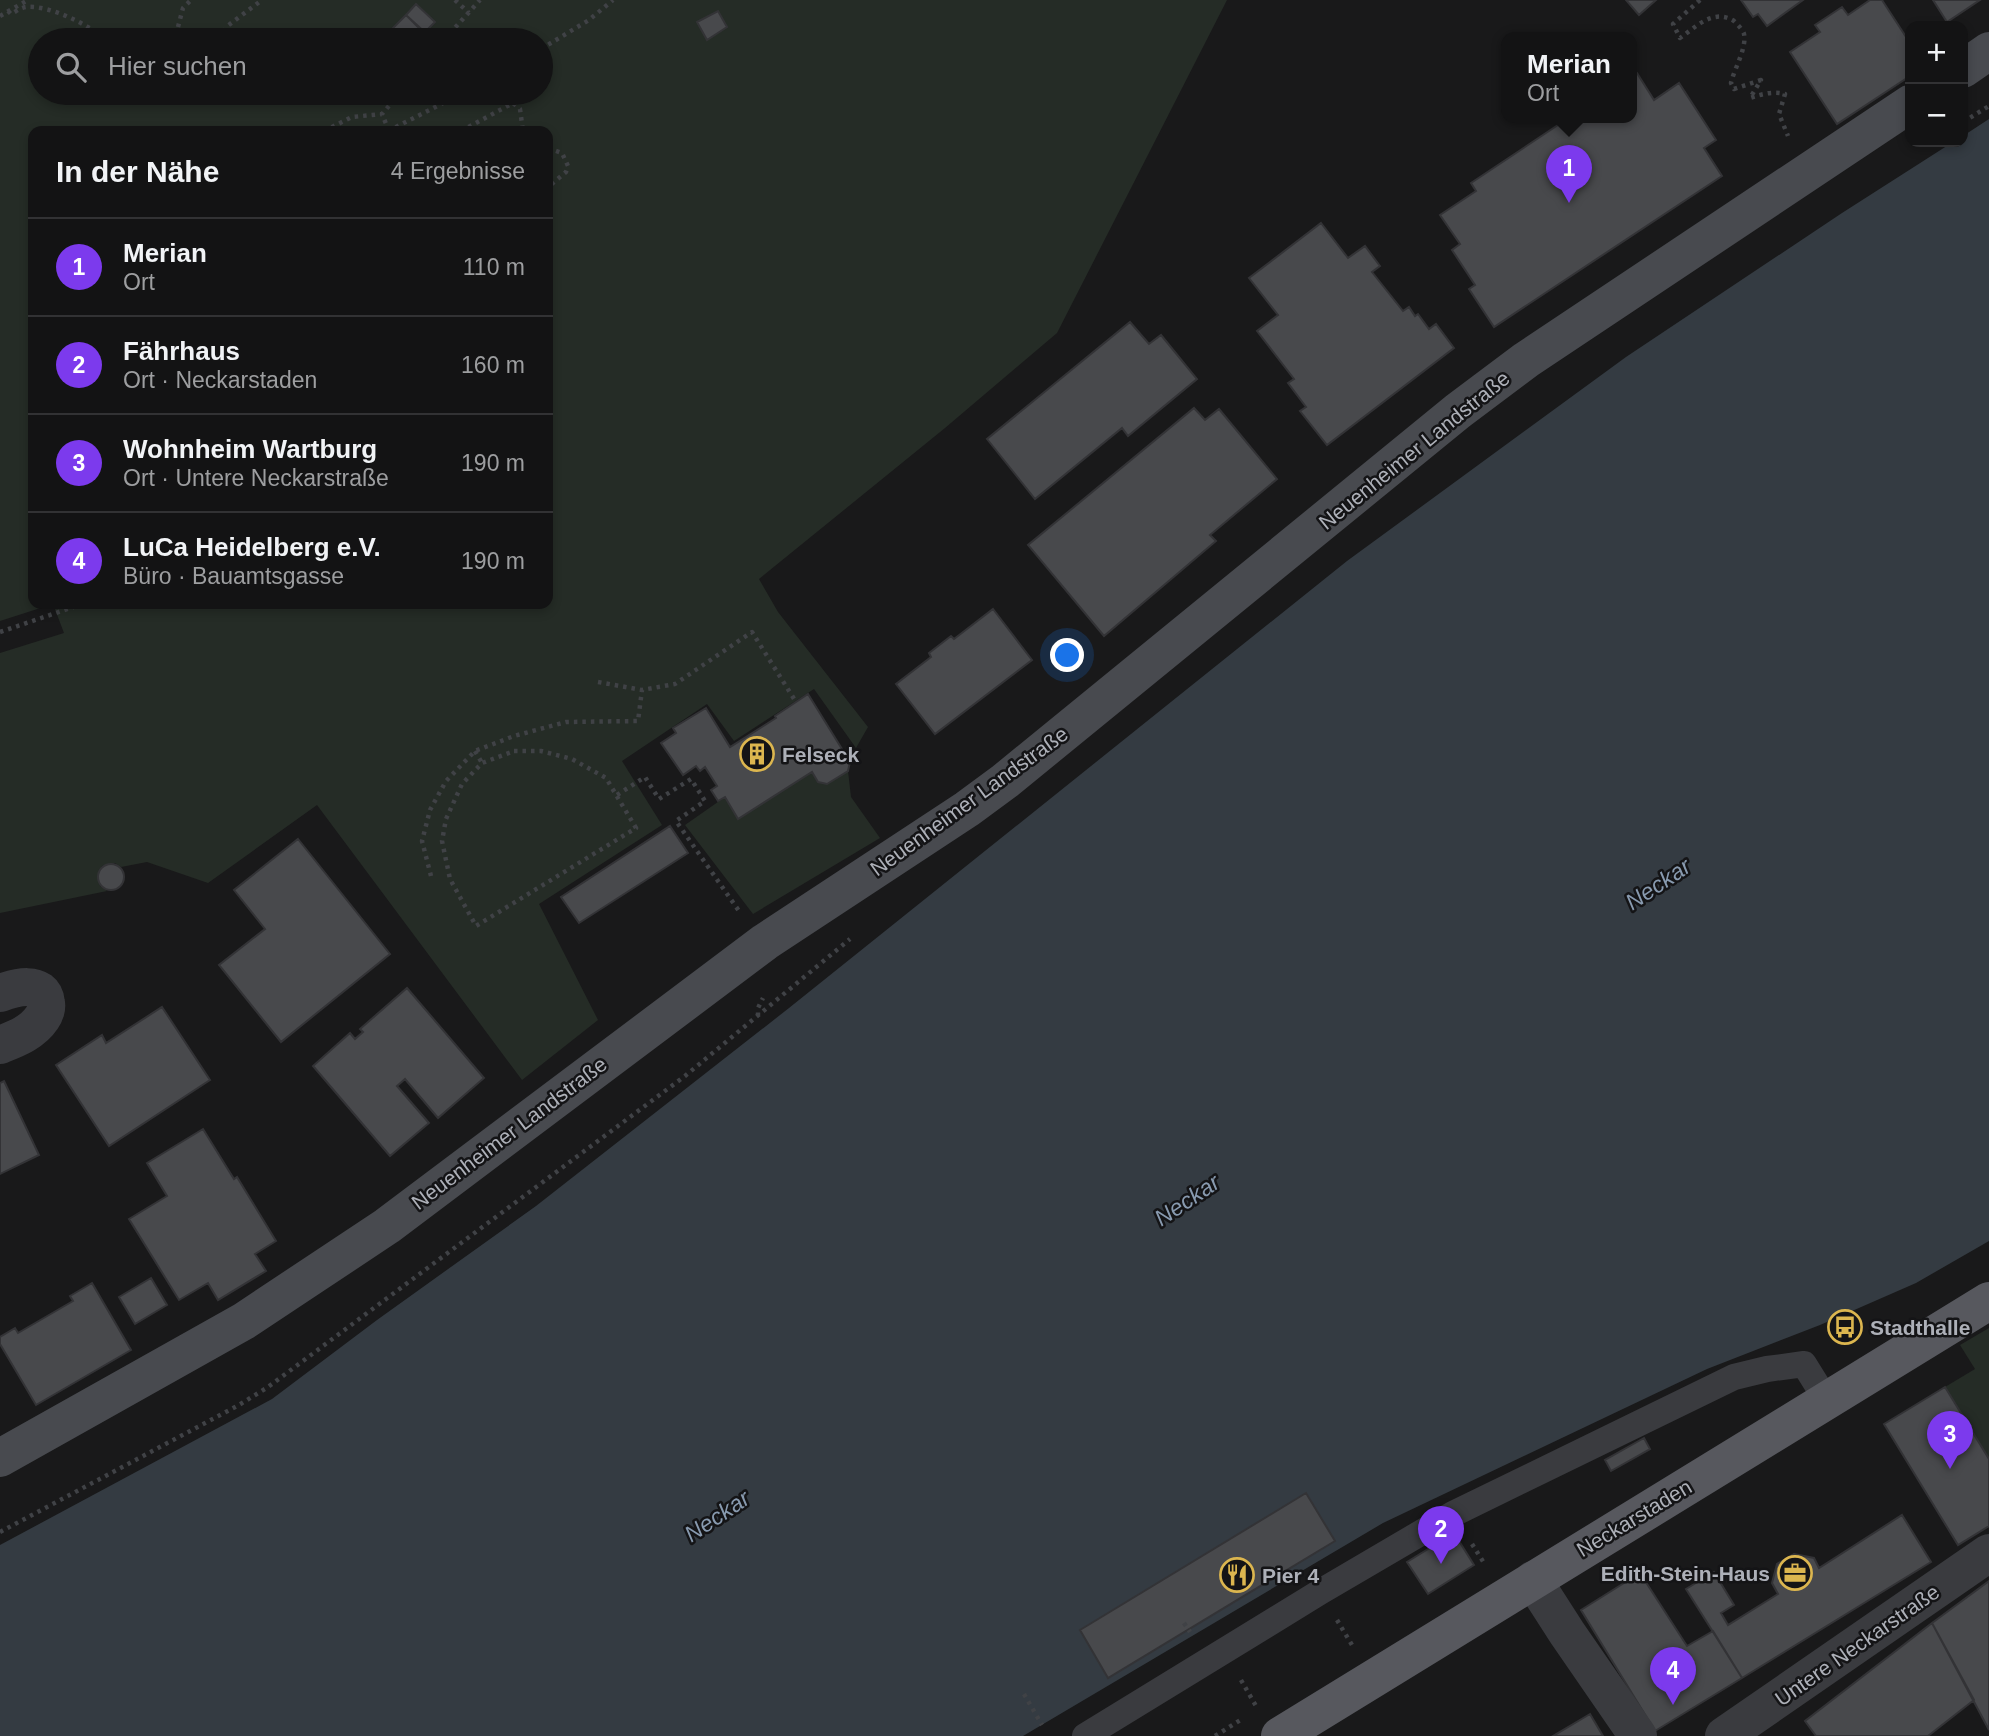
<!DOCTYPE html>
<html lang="de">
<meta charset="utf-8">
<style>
:root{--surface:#131314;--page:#202022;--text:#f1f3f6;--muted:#9d9ea0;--line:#323234;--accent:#7c3aed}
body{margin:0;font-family:Helvetica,sans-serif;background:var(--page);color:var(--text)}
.controls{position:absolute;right:21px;top:21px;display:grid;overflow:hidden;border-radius:14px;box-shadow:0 4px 10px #0003}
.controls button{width:63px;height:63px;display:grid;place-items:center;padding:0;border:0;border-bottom:2px solid var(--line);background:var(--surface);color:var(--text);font:35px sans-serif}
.you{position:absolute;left:1068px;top:656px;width:24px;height:24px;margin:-18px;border:5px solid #fff;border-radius:50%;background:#1a73e8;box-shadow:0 0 0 10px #1a73e833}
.badge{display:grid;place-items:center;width:46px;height:46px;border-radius:50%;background:var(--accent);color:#fff;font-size:23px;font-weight:700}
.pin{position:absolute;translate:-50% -58px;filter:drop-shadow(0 2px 4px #0008)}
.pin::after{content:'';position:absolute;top:37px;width:24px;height:21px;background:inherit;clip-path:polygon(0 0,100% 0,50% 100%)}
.popup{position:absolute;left:1501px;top:32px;width:136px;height:91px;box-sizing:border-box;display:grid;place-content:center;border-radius:14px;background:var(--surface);filter:drop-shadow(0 2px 5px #0005);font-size:23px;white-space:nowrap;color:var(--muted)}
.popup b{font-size:26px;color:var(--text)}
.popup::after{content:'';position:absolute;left:50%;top:100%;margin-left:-14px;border:14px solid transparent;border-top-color:var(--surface)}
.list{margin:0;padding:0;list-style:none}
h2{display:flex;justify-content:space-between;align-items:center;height:91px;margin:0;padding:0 28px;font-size:30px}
h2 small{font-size:23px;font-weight:400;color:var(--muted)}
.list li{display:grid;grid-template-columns:46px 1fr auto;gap:21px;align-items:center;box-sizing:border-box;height:98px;padding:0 28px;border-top:2px solid var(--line)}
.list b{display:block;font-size:26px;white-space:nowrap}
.list p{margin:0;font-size:23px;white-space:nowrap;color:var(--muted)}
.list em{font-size:23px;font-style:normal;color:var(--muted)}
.icon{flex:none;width:38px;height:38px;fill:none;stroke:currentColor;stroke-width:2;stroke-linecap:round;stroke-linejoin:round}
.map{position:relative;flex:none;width:1989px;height:1736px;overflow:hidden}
.search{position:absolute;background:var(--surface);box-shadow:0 4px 10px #0003;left:28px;top:28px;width:525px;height:77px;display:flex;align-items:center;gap:18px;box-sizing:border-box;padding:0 24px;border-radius:38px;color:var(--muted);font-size:26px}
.panel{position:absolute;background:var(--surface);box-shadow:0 4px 10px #0003;left:28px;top:126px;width:525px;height:483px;border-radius:14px}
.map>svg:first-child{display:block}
</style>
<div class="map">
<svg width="1989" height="1736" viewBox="0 0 1989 1736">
<rect width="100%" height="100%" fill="#19191a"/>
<!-- green -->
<path fill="#252c26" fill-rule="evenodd" d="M 0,0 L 1227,0 L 1057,333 L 945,428 L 759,579 L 778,612 L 868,727 L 856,748 L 814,689 L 734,741 L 707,704 L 622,761 L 662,825 L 539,904 L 598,1020 L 522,1080 L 317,805 L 208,883 L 147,862 L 121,867 L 115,863 L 102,866 L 98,873 L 100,886 L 107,891 L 0,913 L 0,653 L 64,633 L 53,604 L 0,621 ZM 40,40 L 541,40 L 541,93 L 40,93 ZM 33,131 L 548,131 L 548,604 L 33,604 Z
M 848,771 L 851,797 L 880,838 L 753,914 L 685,825 L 725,797 L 738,818 L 812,772 L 818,782 L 827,784 Z
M 1989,1328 L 1989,1459 L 1945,1387 L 1975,1369 L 1960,1345 Z"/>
<!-- water -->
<path fill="#343b42" d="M 1989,119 L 1989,1241 L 1916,1283 L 1820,1325 L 1707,1369 L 1383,1523 L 1023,1736 L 0,1736 L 0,1545 L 272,1399 L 377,1320 L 536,1206 L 789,1008 L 1347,561 L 1626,357 L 1842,213 L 1953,142 L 1963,142 L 1963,136 Z"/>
<!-- building -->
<path fill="#48494c" stroke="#333336" stroke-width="2" d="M 1626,0 L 1656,0 L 1639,15 Z
M 1741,0 L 1803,0 L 1767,26 L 1758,14 L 1753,17 Z
M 1870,0 L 1882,0 L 1910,43 L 1910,76 L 1837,124 L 1790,52 L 1820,32 L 1815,25 L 1842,7 L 1848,15 Z
M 1933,0 L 1980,0 L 1947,22 Z
M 416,4 L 435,22 L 424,33 L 406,15 Z
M 718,11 L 727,27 L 707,40 L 697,22 Z
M 406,15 L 429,36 L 425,40 L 391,40 L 386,35 Z
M 1637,73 L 1654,100 L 1679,83 L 1716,140 L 1704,148 L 1722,176 L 1494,327 L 1469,289 L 1475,285 L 1452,250 L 1460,244 L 1440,215 L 1476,191 L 1471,183 L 1570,117 L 1632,117 L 1632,76 Z
M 1321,223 L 1348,258 L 1365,246 L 1380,266 L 1372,272 L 1403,311 L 1409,307 L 1415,316 L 1418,314 L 1429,329 L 1436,324 L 1454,348 L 1327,445 L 1300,411 L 1306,407 L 1288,383 L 1294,379 L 1257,331 L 1278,315 L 1249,278 Z
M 1130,322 L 1149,344 L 1161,335 L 1197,379 L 1128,436 L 1122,428 L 1035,499 L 987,439 Z
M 1194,408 L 1205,420 L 1219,409 L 1277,479 L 1210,535 L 1216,541 L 1104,636 L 1028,545 Z
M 993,609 L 1032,660 L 935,734 L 896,684 L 931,657 L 929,653 L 951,636 L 954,639 Z
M 808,694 L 850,762 L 848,771 L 827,784 L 818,782 L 812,772 L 738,819 L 725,797 L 718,801 L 711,790 L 717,786 L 705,767 L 700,771 L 696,766 L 683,775 L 661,743 L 676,733 L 673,728 L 706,708 L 730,747 L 776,718 L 775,716 Z
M 670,826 L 688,853 L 579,923 L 561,897 Z
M 298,839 L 390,954 L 281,1042 L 219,965 L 265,929 L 234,890 Z
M98 877a13 13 0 1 1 26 0a13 13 0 1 1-26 0Z
M 407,988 L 484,1078 L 438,1118 L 405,1079 L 397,1086 L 429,1123 L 390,1156 L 313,1066 L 350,1033 L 355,1039 L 363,1032 L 360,1029 Z
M 162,1007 L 210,1080 L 109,1146 L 56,1065 L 102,1035 L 106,1043 Z
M 4,1081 L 39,1155 L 0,1174 L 0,1083 Z
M 203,1129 L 234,1179 L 237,1177 L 276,1241 L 255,1254 L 266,1271 L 218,1300 L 208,1283 L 179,1300 L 129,1219 L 167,1196 L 147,1163 Z
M 151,1278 L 167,1305 L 135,1324 L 119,1297 Z
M 92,1283 L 131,1350 L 36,1405 L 0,1344 L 0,1337 L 15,1328 L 18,1333 L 73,1301 L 70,1296 Z
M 1945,1387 L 1989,1459 L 1989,1526 L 1958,1545 L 1884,1424 Z
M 1644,1438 L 1650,1449 L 1611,1471 L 1605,1460 Z
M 1306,1493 L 1335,1541 L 1108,1678 L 1080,1630 Z
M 1902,1515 L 1931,1562 L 1742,1678 L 1686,1589 L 1714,1572 L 1734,1605 L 1721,1613 L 1728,1625 L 1778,1594 L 1772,1583 L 1777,1564 L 1794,1554 L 1814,1558 L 1819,1568 Z
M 1454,1533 L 1474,1565 L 1428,1594 L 1407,1562 Z
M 1640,1573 L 1687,1646 L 1713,1631 L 1742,1678 L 1655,1731 L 1581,1610 Z
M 1989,1581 L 1989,1730 L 1932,1623 Z
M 1932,1623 L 1974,1700 L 1928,1736 L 1816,1736 L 1805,1721 Z
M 1590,1714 L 1603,1736 L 1553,1736 Z"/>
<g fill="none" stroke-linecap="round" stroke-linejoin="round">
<!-- path -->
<path stroke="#404246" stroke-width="4.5" stroke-dasharray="3.5 5" stroke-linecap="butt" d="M 455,0 L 469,13
M 1700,0 L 1673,24 L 1680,38 C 1696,27 1713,8 1734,21 C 1737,24 1743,30 1744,34 C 1747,48 1734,69 1731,83 L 1734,89 L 1761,80 L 1750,98 C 1762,94 1773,91 1785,94 L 1779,114 L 1788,136
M 8,11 L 11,14 C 15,12 20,8 26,7 C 50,5 89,25 107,40
M 0,16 L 28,0
M 178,27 L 183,8 L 191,0
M 222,40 L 226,27 L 262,0
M 444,40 L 480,0
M 541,49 L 589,20 L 613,0
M 1963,122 L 1989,106
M 324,131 L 352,117 L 382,114
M 388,131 L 463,93
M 389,131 L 382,114 L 400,93
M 461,131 L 513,103 L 520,109 L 523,131
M 548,148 L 562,153 L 568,166 L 566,172 L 548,187
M 58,604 L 61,612
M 0,632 L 82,604
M 598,682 L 642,690 L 675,684 L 752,632 L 796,702
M 475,751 L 482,763
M 514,751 L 541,751 L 572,759 L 606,778 L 636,828 L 476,926 L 450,879 L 442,841 L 446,819 L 462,784 L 482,763 Z
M 617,795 L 645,777 L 659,799 L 691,779 L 705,801 L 676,821 L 739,911
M 431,876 L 422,841 L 430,810 L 446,781 L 475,751 L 514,736 L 566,722 L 638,721 L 642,690
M 758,1016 L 758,1008 L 763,998
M 0,1532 L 239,1405 L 268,1387 L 685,1076 L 850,939
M 1472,1544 L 1484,1563
M 1337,1620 L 1352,1645
M 1184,1623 L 1190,1632
M 1241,1680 L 1256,1706
M 1024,1694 L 1042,1725
M 1215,1736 L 1242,1719"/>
<!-- lane -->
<path stroke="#3a3b3f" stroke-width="26" d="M 1085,1736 L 1320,1592 L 1453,1514 L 1734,1377 L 1767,1369 L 1804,1364 L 1827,1401"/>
<!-- street -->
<path stroke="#3a3b3f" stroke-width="38" d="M 0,993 C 14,988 44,979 46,1003 C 47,1008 45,1014 42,1018 C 32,1033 15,1039 0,1045
M 1533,1580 L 1567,1633 L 1638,1736
M 1724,1736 L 1989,1553"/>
<!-- secondary -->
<path stroke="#484a4f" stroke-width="38" d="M 1963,69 L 1989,51
M 0,1458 L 244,1321 L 387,1226 L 765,942 L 967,809 L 1005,781 L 1458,411 L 1526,360 L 1910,104"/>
<!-- primary -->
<path stroke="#57585e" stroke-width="38" d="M 1280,1736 L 1989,1301"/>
</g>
<!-- icons -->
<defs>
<g id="building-ring" transform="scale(1.75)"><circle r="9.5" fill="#141416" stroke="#dcb64f" stroke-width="1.5"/><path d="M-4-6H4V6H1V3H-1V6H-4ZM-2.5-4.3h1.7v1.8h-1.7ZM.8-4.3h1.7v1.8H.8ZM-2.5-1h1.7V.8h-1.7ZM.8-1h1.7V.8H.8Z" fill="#dcb64f"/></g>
<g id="bus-ring" transform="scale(1.75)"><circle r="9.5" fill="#141416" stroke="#dcb64f" stroke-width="1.5"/><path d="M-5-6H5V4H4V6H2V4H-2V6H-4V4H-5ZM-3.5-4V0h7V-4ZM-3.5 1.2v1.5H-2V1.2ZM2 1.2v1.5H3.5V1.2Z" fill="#dcb64f"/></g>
<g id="office-ring" transform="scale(1.75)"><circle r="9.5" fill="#141416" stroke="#dcb64f" stroke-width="1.5"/><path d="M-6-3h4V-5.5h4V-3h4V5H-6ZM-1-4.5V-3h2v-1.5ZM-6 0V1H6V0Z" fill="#dcb64f"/></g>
<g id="restaurant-ring" transform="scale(1.75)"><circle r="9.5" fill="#141416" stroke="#dcb64f" stroke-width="1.5"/><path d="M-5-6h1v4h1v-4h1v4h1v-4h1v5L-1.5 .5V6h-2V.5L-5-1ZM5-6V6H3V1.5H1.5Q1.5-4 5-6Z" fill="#dcb64f"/></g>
</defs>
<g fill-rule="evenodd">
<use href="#building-ring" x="757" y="754"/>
<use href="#bus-ring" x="1845" y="1327"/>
<use href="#office-ring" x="1795" y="1573"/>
<use href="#restaurant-ring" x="1237" y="1575"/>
</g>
<g text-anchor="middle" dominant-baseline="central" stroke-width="5" stroke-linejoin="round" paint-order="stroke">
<!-- street labels -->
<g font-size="21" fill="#adb0b8" stroke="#141416">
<text transform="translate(1414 450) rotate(-39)">Neuenheimer Landstraße</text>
<text transform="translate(969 801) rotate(-36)">Neuenheimer Landstraße</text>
<text transform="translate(509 1133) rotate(-37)">Neuenheimer Landstraße</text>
<text transform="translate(1634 1518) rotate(-31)">Neckarstaden</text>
<text transform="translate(1857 1645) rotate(-35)">Untere Neckarstraße</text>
</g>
<!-- poi labels -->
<g font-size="21" font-weight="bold" fill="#adb0b8" stroke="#141416" text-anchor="start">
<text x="782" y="754">Felseck</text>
<text x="1870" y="1327">Stadthalle</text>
<text x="1770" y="1573" text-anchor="end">Edith-Stein-Haus</text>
<text x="1262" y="1575">Pier 4</text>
</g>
<!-- water labels -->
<g font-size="23" font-style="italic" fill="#889aaf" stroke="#141416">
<text transform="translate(1658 884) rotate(-34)">Neckar</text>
<text transform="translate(1187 1200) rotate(-34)">Neckar</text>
<text transform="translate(717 1516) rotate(-34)">Neckar</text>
</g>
</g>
</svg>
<div class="controls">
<button>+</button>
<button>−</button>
</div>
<div class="you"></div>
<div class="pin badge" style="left:1569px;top:203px">1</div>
<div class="popup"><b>Merian</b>Ort</div>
<div class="pin badge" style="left:1441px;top:1564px">2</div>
<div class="pin badge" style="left:1950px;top:1469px">3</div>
<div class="pin badge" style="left:1673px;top:1705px">4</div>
<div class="search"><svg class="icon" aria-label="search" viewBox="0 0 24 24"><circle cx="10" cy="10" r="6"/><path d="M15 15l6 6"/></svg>Hier suchen</div>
<section class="panel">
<h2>In der Nähe<small>4 Ergebnisse</small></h2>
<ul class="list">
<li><span class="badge">1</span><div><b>Merian</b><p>Ort</p></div><em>110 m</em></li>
<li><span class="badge">2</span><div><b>Fährhaus</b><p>Ort · Neckarstaden</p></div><em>160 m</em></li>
<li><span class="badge">3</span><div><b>Wohnheim Wartburg</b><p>Ort · Untere Neckarstraße</p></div><em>190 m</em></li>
<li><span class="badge">4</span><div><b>LuCa Heidelberg e.V.</b><p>Büro · Bauamtsgasse</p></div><em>190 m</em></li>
</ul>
</section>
</div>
